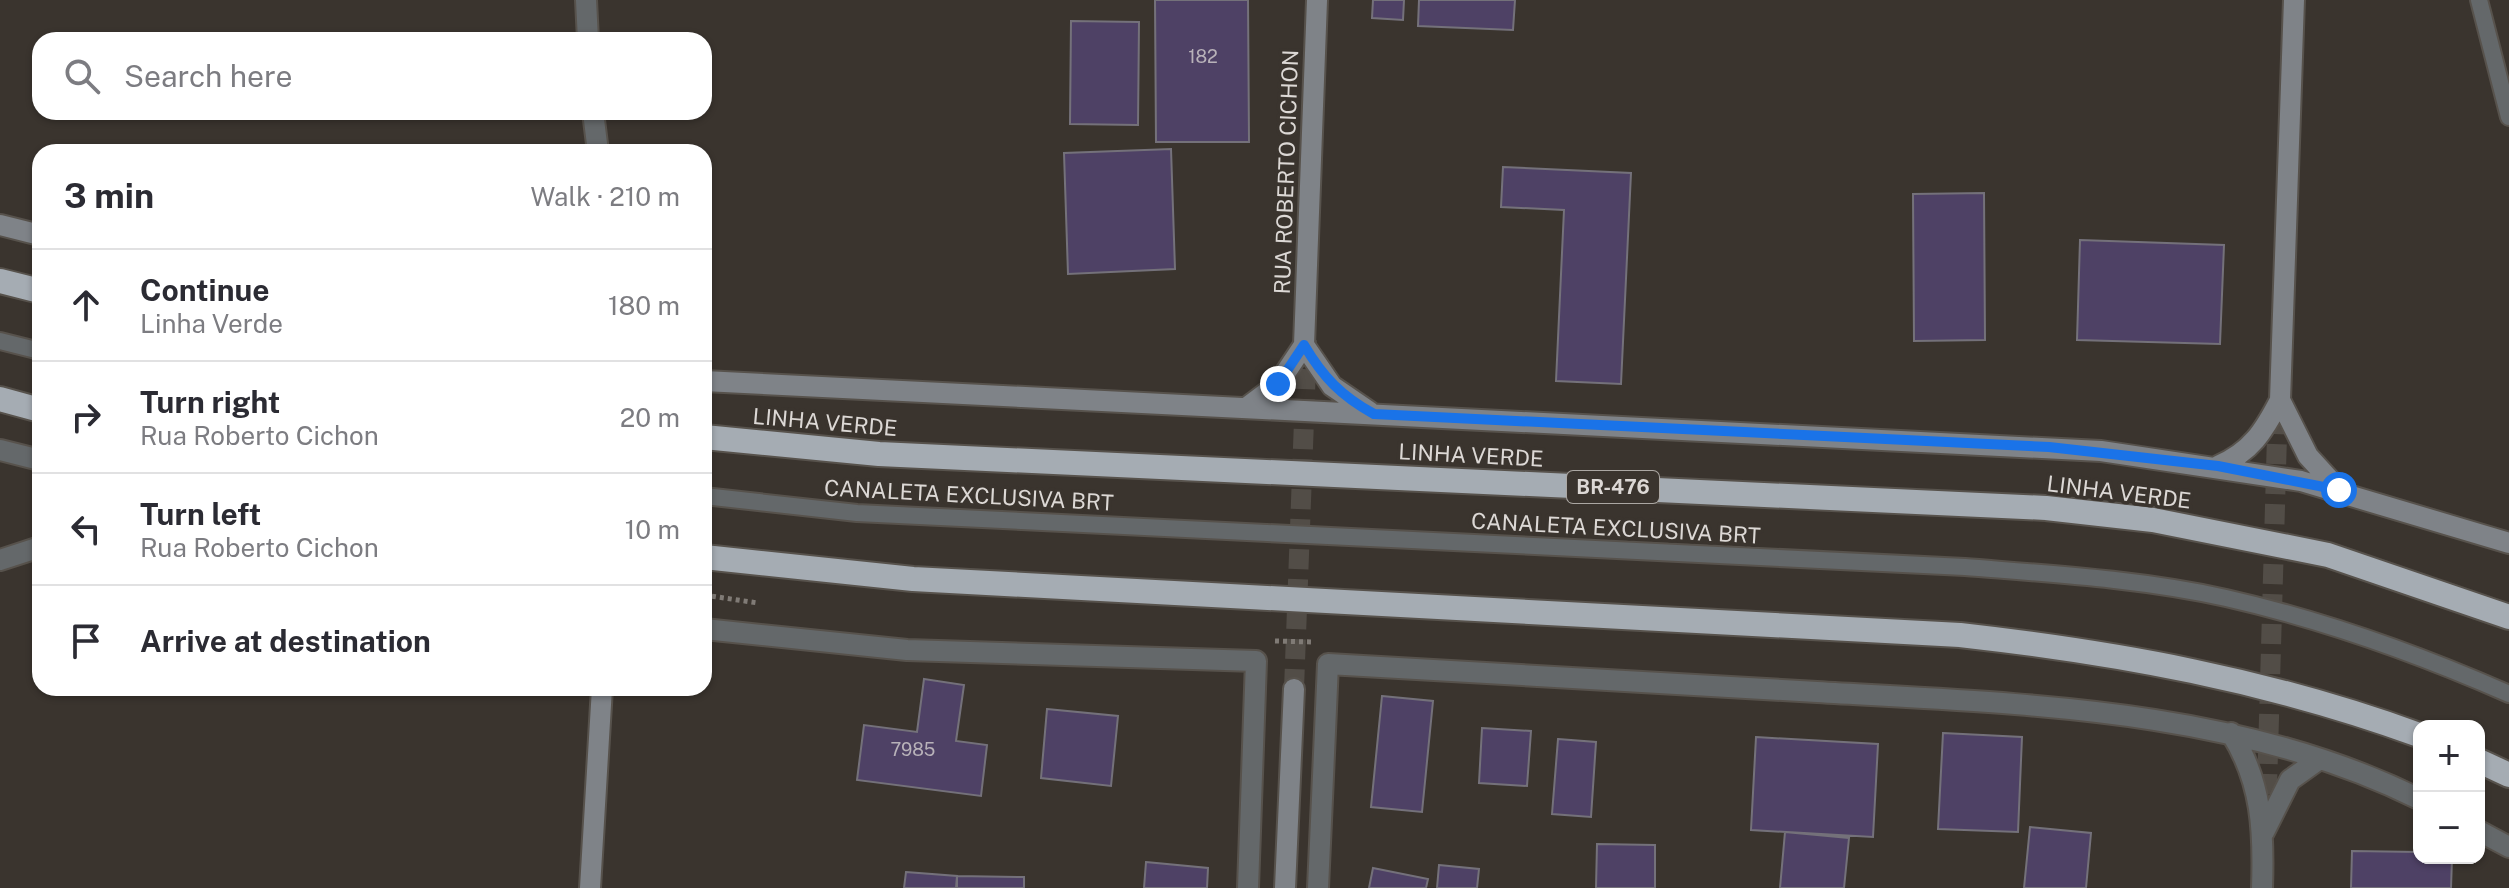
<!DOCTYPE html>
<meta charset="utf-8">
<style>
:root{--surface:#fff;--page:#f2f2f3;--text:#2b2b33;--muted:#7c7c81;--line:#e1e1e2}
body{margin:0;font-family:"Public Sans",sans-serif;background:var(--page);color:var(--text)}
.controls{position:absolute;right:24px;bottom:24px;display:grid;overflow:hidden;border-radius:16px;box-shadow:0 2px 6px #0004}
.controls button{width:72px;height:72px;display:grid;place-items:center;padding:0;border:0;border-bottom:2px solid var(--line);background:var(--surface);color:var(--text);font:40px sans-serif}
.stop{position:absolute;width:24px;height:24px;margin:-18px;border:6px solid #1a73e8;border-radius:50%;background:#fff}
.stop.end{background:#1a73e8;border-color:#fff;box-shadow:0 2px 8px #0008}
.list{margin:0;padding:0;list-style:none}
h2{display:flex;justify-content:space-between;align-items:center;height:104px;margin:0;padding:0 32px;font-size:34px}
h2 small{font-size:26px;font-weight:400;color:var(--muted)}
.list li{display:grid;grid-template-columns:52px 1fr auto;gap:24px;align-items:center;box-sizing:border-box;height:112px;padding:0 32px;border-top:2px solid var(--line)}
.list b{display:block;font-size:30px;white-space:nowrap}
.list p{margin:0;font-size:26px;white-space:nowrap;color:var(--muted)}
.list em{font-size:26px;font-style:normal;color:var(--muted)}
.icon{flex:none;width:44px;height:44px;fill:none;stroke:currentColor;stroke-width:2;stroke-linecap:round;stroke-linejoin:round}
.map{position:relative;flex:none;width:2509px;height:888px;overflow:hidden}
.search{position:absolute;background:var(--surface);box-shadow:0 2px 6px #0004;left:32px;top:32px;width:680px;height:88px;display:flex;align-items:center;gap:20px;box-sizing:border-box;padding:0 28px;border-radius:24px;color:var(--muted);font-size:30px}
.panel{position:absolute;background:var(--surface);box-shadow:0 2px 6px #0004;left:32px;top:144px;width:680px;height:552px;border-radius:24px}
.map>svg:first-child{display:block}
</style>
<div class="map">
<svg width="2509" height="888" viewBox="0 0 2509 888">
<rect width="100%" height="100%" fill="#3a342e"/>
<!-- building -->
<path fill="#4e4165" stroke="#74717a" stroke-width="2" d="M 1155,0 L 1248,0 L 1249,142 L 1156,142 Z
M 1373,0 L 1404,0 L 1403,20 L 1372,18 Z
M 1419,0 L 1515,0 L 1513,30 L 1418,26 Z
M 1071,21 L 1139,22 L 1138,125 L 1070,124 Z
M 1171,149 L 1175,269 L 1068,274 L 1064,153 Z
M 1503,167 L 1631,173 L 1621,384 L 1556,381 L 1564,210 L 1501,207 Z
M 1984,193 L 1985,340 L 1914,341 L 1913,194 Z
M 2080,240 L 2224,245 L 2220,344 L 2077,340 Z
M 924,679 L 964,685 L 956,741 L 987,745 L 981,796 L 857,780 L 864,725 L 917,732 Z
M 1382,696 L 1433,701 L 1422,812 L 1371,807 Z
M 1047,709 L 1118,716 L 1111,786 L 1041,778 Z
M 1482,728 L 1531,731 L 1527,786 L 1479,783 Z
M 1943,733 L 2022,737 L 2018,832 L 1938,829 Z
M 1756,737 L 1878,744 L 1873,837 L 1751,830 Z
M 1558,739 L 1596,742 L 1591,817 L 1552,814 Z
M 2030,827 L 2091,833 L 2086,888 L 2024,888 Z
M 1785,832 L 1849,838 L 1844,888 L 1780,888 Z
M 1597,844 L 1655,845 L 1655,888 L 1596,888 Z
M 2352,851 L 2419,852 L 2419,858 L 2452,858 L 2451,888 L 2351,888 Z
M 1146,862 L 1208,868 L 1207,888 L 1144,888 Z
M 1439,865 L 1479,869 L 1477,888 L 1437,888 Z
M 1373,868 L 1428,879 L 1426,888 L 1369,888 Z
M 906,872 L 957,876 L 956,888 L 904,888 Z
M 957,876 L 1024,877 L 1024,888 L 957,888 Z"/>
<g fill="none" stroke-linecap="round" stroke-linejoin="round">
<!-- secondary-tunnel -->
<path stroke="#524d47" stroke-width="20" stroke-dasharray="20 10" stroke-linecap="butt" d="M 1294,689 L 1307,340
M 2266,824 L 2278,400"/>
<!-- lane casing -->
<g stroke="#57524c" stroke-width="20">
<path id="lane" d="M 2479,0 L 2509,117
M 0,341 L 40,351
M 704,496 L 857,513 L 1965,567 C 2052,574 2140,579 2226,598 C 2323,620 2418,654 2509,694"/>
</g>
<!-- street casing -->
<g stroke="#57524c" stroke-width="24">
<path id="street" d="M 586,0 L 588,40
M 593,112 L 598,152
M 0,450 L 40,460
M 0,560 L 40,547
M 704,629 L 907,650 L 1256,661 L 1248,888
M 2231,733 C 2262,782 2264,831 2262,888
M 2479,831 L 2509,847
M 2264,832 L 2290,780 L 2318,760
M 1318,888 L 1328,664 C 1491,673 1654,682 1817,692 C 2019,704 2234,707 2419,799"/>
</g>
<!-- secondary casing -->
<g stroke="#57524c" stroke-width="24">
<path id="secondary" d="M 0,225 L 40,235
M 1304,345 L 1332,386 L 1370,412
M 704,381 L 2101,451 L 2301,481 L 2509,543
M 2280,400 L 2308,456 L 2339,490
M 1246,408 L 1278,384 L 1304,345 L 1317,0
M 2218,466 C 2251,452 2264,431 2280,400 L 2294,0
M 590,888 L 602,688
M 1285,888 L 1294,689"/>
</g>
<!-- highway casing -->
<g stroke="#57524c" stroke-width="28">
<path id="highway" d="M 0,281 L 40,291
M 0,399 L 40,410
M 704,437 L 879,454 L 2046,508 L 2153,520 L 2328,555 L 2509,617
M 704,557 L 913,579 L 1960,635 C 2119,653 2268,680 2419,735
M 2479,761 L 2509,775"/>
</g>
<!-- path -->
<path stroke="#807b76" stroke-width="5" stroke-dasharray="4 4" stroke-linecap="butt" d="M 704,595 L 758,603
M 1275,641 L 1313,642"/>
<!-- lane -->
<use href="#lane" stroke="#64686a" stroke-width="16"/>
<!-- street -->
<use href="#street" stroke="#64686a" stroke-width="20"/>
<!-- secondary -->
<use href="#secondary" stroke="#7f8388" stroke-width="20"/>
<!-- highway -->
<use href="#highway" stroke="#a5acb3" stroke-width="24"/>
</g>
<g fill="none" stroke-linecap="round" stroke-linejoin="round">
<!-- route -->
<path stroke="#1a73e8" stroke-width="10" d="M 1278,384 L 1304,345 C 1323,377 1341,396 1374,414 L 2049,447 L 2218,466 L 2339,490"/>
</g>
<g text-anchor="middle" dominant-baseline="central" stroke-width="7" stroke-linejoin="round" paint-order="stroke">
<!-- number labels -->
<g font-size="18" fill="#b8b2b9">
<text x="1203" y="56">182</text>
<text x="913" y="749">7985</text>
</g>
<!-- shield labels -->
<rect fill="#3a342e" stroke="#aba7a3" stroke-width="2" x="1567" y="471" width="92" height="32" rx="6"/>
<g font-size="20" font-weight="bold" fill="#dcd8d5">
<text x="1613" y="487">BR-476</text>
</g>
<!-- street labels -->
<g font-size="22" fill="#dcd8d5" stroke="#3a342e">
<text transform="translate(1286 172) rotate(-88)">RUA ROBERTO CICHON</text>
<text transform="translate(825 422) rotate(5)">LINHA VERDE</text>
<text transform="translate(1471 455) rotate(3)">LINHA VERDE</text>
<text transform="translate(2119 492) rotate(7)">LINHA VERDE</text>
<text transform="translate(969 495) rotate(3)">CANALETA EXCLUSIVA BRT</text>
<text transform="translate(1616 528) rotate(3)">CANALETA EXCLUSIVA BRT</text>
</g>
</g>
</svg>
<div class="controls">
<button>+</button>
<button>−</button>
</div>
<div class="stop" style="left:2339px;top:490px"></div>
<div class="stop end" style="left:1278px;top:384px"></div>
<div class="search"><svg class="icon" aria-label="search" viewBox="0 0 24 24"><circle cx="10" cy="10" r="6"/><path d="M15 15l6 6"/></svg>Search here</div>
<section class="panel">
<h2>3 min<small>Walk · 210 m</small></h2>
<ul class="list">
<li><svg class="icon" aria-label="ahead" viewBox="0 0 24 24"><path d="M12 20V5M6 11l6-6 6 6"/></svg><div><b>Continue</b><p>Linha Verde</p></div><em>180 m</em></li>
<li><svg class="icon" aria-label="right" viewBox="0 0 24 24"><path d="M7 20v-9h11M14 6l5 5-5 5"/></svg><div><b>Turn right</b><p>Rua Roberto Cichon</p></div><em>20 m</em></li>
<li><svg class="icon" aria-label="left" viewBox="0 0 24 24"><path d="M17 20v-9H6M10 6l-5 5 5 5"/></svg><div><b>Turn left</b><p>Rua Roberto Cichon</p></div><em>10 m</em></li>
<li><svg class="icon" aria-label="arrive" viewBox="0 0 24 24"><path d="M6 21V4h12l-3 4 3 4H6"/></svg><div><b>Arrive at destination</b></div></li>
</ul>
</section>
</div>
